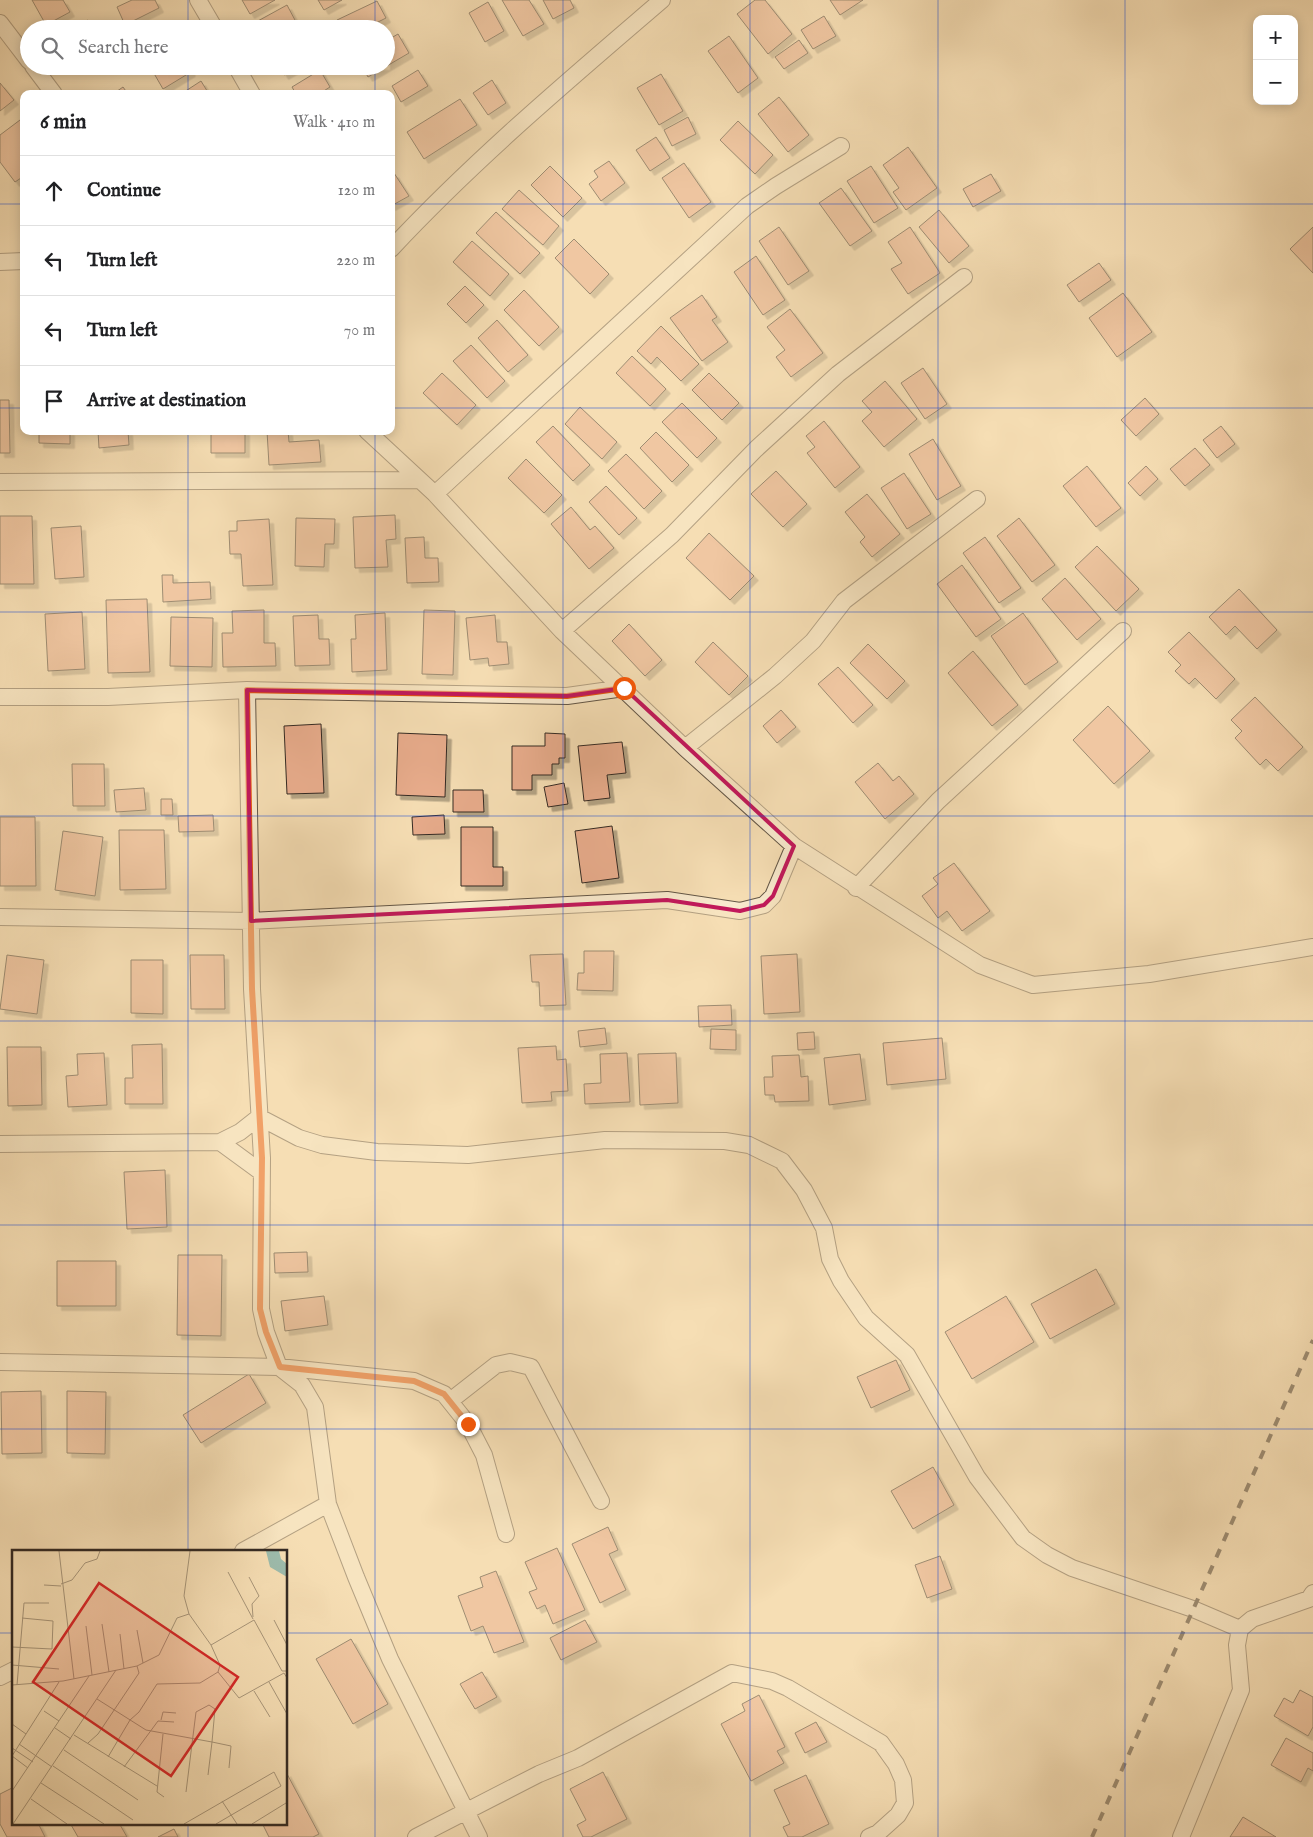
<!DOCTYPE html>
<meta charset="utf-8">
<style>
:root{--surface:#fff;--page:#f2f2f2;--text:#202124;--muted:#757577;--line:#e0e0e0}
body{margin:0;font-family:"IM FELL English",serif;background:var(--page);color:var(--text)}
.controls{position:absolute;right:15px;top:15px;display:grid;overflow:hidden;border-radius:10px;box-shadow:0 2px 12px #0003}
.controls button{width:45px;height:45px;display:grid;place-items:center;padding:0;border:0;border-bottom:1px solid var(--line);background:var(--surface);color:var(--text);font:25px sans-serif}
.stop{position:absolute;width:15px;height:15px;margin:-11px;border:4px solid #ea580c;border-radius:50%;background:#fff}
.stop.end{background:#ea580c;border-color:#fff;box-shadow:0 1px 5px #0008}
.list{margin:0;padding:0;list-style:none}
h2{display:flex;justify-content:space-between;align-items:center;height:65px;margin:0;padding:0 20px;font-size:21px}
h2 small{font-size:16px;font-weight:400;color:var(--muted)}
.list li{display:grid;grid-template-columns:32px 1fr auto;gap:15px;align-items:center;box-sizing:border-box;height:70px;padding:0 20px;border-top:1px solid var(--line)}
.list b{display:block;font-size:19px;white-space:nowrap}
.list em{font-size:16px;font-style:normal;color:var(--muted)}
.icon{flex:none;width:28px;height:28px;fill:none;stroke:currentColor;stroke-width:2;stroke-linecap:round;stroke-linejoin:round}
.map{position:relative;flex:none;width:1313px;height:1837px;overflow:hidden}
.search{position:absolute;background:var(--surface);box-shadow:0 2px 12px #0003;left:20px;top:20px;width:375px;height:55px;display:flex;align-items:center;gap:12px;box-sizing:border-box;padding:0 18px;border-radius:28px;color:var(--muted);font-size:19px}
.panel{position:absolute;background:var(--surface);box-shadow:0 2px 12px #0003;left:20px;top:90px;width:375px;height:345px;border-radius:10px}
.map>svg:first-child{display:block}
</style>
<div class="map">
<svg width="1313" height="1837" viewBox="0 0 1313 1837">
<defs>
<filter id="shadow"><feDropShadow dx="4.5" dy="4.5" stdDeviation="0" flood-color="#0004"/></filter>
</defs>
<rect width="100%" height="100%" fill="#f6deb4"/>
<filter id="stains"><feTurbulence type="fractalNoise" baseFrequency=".004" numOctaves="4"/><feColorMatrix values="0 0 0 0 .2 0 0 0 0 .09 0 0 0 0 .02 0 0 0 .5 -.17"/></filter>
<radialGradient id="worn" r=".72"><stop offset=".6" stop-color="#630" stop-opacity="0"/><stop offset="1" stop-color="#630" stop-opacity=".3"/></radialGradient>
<!-- building -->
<path fill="#e8ac8c" stroke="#342a23" filter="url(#shadow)" d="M 32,0 L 63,0 L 70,12 L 46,25 Z
M 132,0 L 155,0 L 159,8 L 125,25 L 117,7 Z
M 242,0 L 275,0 L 250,14 Z
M 318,0 L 342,0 L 324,10 Z
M 502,0 L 529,0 L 544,24 L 523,36 Z
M 543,0 L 570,0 L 574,8 L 553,19 Z
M 755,0 L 765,0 L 792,34 L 768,54 L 737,14 Z
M 830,0 L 863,0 L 840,15 Z
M 377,1 L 386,18 L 364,29 L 341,29 L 337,20 Z
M 488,2 L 504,31 L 485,42 L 469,13 Z
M 287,5 L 296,22 L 283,29 L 259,29 L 256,22 Z
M 824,16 L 836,36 L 813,49 L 801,30 Z
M 88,20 L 93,29 L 71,29 Z
M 398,34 L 409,53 L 368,77 L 362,66 L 386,66 L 386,41 Z
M 729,36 L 758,78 L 738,93 L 708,51 Z
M 799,40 L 808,53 L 784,69 L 775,57 Z
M 159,66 L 188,66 L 191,72 L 163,89 L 152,70 Z
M 279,66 L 300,66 L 284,75 Z
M 320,70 L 330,87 L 319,94 L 296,94 L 292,87 Z
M 418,70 L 428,86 L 401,102 L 392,86 Z
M 661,74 L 683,111 L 659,125 L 637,88 Z
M 492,80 L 506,103 L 488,115 L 473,93 Z
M 201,81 L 209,94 L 181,94 Z
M 0,83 L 14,100 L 0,111 Z
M 123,87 L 128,94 L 113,94 Z
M 779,97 L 809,135 L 788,152 L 758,114 Z
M 460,99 L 477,125 L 424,159 L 407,132 Z
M 24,117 L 24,176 L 15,182 L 0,162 L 0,135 Z
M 688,117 L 696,134 L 672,146 L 664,130 Z
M 738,121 L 773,155 L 755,174 L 720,140 Z
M 656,137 L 670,158 L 650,171 L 636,150 Z
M 908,147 L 937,188 L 906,210 L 893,192 L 899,188 L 883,165 Z
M 609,161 L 625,183 L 601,201 L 589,184 L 598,177 L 594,171 Z
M 684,163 L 711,202 L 689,218 L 662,178 Z
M 550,166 L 582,198 L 563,217 L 531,185 Z
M 871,166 L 898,208 L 874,223 L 847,181 Z
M 394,173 L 409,196 L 391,206 L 391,175 Z
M 991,174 L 1001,191 L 973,207 L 963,189 Z
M 841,188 L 872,231 L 850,246 L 819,203 Z
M 519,190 L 559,226 L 543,245 L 502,209 Z
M 939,210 L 969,246 L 949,263 L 919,227 Z
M 496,212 L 540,253 L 520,274 L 476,233 Z
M 779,227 L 809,271 L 788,285 L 759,241 Z
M 910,227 L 940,273 L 908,294 L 891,269 L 902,263 L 888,242 Z
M 1313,227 L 1313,273 L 1290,249 Z
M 574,239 L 609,274 L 590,294 L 555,258 Z
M 472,241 L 509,274 L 490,296 L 453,262 Z
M 756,256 L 785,300 L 763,315 L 734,272 Z
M 1099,263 L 1111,280 L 1079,302 L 1067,285 Z
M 465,286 L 484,305 L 466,323 L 447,304 Z
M 524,290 L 559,327 L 539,346 L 504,310 Z
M 1123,293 L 1152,332 L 1117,357 L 1089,318 Z
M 702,295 L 717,317 L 712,320 L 728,342 L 702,361 L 670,318 Z
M 790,309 L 823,353 L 791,377 L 776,357 L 785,350 L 767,327 Z
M 497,320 L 528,355 L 508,372 L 478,338 Z
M 661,326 L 699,364 L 681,381 L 657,357 L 651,364 L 637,351 Z
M 471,345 L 505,381 L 487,398 L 453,361 Z
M 632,356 L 666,389 L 650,406 L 616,373 Z
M 923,368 L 947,404 L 925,419 L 901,383 Z
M 442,373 L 476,405 L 457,425 L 423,393 Z
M 709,373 L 739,403 L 722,420 L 692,390 Z
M 885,381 L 917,419 L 884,447 L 862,421 L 872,412 L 862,401 Z
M 1145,398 L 1159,414 L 1136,436 L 1121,420 Z
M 0,400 L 9,400 L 10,453 L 0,453 Z
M 682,403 L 717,438 L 697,458 L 662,422 Z
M 580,407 L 617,442 L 602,459 L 565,424 Z
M 824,421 L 860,467 L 835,488 L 807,453 L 815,447 L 806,436 Z
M 553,426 L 590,465 L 573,481 L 536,442 Z
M 1221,426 L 1235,444 L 1217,458 L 1203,440 Z
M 39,431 L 70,431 L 70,444 L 39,443 Z
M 98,431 L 128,431 L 129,445 L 99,448 Z
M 211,431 L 245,431 L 245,453 L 211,453 Z
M 267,431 L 288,431 L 289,442 L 319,440 L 321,462 L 269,465 Z
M 656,432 L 689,465 L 672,482 L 640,448 Z
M 933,439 L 961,486 L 937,500 L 909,454 Z
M 1195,448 L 1210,465 L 1185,486 L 1170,469 Z
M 626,454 L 662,491 L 644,509 L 608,471 Z
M 526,459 L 562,495 L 544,513 L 508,478 Z
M 1087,466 L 1121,508 L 1096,527 L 1063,486 Z
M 1146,466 L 1158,479 L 1140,496 L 1128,483 Z
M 776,471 L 807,504 L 783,527 L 751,494 Z
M 904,473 L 931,514 L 907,529 L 881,488 Z
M 606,486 L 637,518 L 619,535 L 589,502 Z
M 867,494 L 900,534 L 872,557 L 860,542 L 865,537 L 845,512 Z
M 571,507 L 590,530 L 595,526 L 614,548 L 589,569 L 551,524 Z
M 395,515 L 396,539 L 386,540 L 388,567 L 355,568 L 353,517 Z
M 0,516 L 32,516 L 34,584 L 0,584 Z
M 296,518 L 335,519 L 334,544 L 325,544 L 324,567 L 295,566 Z
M 1019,518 L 1055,565 L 1032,582 L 997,536 Z
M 269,519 L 273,585 L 243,586 L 241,554 L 230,554 L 229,531 L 237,531 L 237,521 Z
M 81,526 L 84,577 L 55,579 L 51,528 Z
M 709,533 L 754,576 L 730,600 L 686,558 Z
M 424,537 L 425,558 L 438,558 L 439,582 L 407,583 L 405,538 Z
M 985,537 L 1021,588 L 999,603 L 963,553 Z
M 1097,546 L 1139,589 L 1116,611 L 1075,567 Z
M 962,565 L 1001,619 L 976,637 L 937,584 Z
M 162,575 L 173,575 L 173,583 L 210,582 L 211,599 L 163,602 Z
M 1065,578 L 1101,619 L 1077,640 L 1042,599 Z
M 1239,589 L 1277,630 L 1257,649 L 1235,626 L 1226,635 L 1209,617 Z
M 147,599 L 150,672 L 108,673 L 106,600 Z
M 264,610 L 264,643 L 275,643 L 276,666 L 223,667 L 222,633 L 233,633 L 232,611 Z
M 424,610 L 455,611 L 453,675 L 422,674 Z
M 82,612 L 85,669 L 48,671 L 45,614 Z
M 385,613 L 387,670 L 352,672 L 351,639 L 356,639 L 355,615 Z
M 1023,613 L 1058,662 L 1025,685 L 991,636 Z
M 318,615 L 319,639 L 329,639 L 330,665 L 295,666 L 293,616 Z
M 495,615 L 497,642 L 507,642 L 509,664 L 489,666 L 488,658 L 470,660 L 466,618 Z
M 171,617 L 213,618 L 212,667 L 170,666 Z
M 629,624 L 662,660 L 645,676 L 612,641 Z
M 1189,632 L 1235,679 L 1216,699 L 1195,678 L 1189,684 L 1175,671 L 1181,665 L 1168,652 Z
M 713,642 L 748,676 L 729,695 L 695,662 Z
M 868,644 L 905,681 L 887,699 L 850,663 Z
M 973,651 L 1018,705 L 992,726 L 948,673 Z
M 838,667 L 873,705 L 853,723 L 818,684 Z
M 1255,697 L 1303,747 L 1278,771 L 1266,759 L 1260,765 L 1235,738 L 1242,731 L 1231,720 Z
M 1108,706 L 1150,751 L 1114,784 L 1073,740 Z
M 781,710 L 796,727 L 777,743 L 763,726 Z
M 321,724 L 324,793 L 287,794 L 284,726 Z
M 398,733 L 447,735 L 445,797 L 396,795 Z
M 545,733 L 565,734 L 565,758 L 559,758 L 559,764 L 552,764 L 552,775 L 532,775 L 532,790 L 512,790 L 512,746 L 545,746 Z
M 622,742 L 626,773 L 607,775 L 610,798 L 584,801 L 578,746 Z
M 878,763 L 893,781 L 899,776 L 914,794 L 885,819 L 855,782 Z
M 72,764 L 104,764 L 105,806 L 73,806 Z
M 564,783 L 568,804 L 548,807 L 544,787 Z
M 144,788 L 146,810 L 116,812 L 114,790 Z
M 453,790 L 483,790 L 484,812 L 453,812 Z
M 161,799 L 172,799 L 173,815 L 161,815 Z
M 213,815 L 214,831 L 179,832 L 178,816 Z
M 444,815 L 445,834 L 413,835 L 412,817 Z
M 0,817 L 35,817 L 36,886 L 0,886 Z
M 612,826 L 619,878 L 582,883 L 575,831 Z
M 461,827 L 493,827 L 493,867 L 503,867 L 503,886 L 461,886 Z
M 119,830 L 164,830 L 166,889 L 120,890 Z
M 63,831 L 103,837 L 95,896 L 55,890 Z
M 954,863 L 990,911 L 962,931 L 947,911 L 938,918 L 922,896 L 938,884 L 933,878 Z
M 584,951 L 614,951 L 613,991 L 577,990 L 578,973 L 584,973 Z
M 563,954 L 566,1005 L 540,1006 L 539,982 L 532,982 L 530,955 Z
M 797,954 L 800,1012 L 764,1014 L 761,956 Z
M 7,955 L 44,960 L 37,1014 L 0,1009 Z
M 190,955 L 224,955 L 225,1009 L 191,1009 Z
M 131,960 L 163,960 L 163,1014 L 131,1013 Z
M 731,1005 L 732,1025 L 699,1027 L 698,1006 Z
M 605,1028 L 607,1044 L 580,1047 L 578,1031 Z
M 711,1029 L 736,1030 L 736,1050 L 710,1049 Z
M 814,1032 L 815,1049 L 798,1050 L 797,1033 Z
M 942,1038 L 946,1079 L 887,1085 L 883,1043 Z
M 162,1044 L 163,1104 L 125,1104 L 125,1078 L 133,1078 L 132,1045 Z
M 556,1046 L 557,1060 L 566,1059 L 568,1091 L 551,1092 L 552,1101 L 522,1103 L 518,1048 Z
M 7,1047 L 41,1047 L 42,1105 L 8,1106 Z
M 104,1053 L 107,1105 L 68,1107 L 66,1076 L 78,1075 L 77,1054 Z
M 627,1053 L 630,1102 L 585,1104 L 584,1084 L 601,1083 L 600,1054 Z
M 676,1053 L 678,1103 L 640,1105 L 638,1054 Z
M 860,1054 L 866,1100 L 829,1105 L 824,1058 Z
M 799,1055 L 801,1077 L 808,1076 L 809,1101 L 775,1102 L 774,1095 L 765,1095 L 764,1077 L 773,1077 L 772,1056 Z
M 165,1170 L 167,1227 L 127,1229 L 124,1172 Z
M 307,1252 L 308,1272 L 275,1273 L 274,1253 Z
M 178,1255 L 222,1255 L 221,1336 L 177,1335 Z
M 57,1261 L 116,1261 L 116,1306 L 57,1306 Z
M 1096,1269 L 1115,1304 L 1050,1339 L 1031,1304 Z
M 324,1296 L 328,1325 L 285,1331 L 281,1301 Z
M 1006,1296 L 1034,1342 L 972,1379 L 945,1332 Z
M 896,1360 L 910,1390 L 871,1408 L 857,1377 Z
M 249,1374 L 266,1403 L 201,1443 L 183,1415 Z
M 41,1391 L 42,1453 L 2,1454 L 1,1392 Z
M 67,1391 L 106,1392 L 105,1454 L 67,1453 Z
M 933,1467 L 954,1505 L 913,1529 L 891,1491 Z
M 608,1527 L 618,1550 L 609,1554 L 626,1590 L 600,1603 L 572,1544 Z
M 557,1548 L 585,1610 L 553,1624 L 545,1605 L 537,1609 L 529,1592 L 537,1589 L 525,1562 Z
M 940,1556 L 952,1589 L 927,1598 L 915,1565 Z
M 496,1571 L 524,1642 L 494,1653 L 483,1626 L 471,1631 L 458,1596 L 483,1587 L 480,1577 Z
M 585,1620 L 597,1642 L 561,1660 L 550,1638 Z
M 351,1639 L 388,1704 L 353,1724 L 316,1659 Z
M 482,1672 L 497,1697 L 475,1709 L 460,1684 Z
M 1300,1690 L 1313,1697 L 1313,1727 L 1308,1736 L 1274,1716 L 1284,1698 L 1293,1703 Z
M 759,1695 L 785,1747 L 777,1751 L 784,1763 L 751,1781 L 721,1724 L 745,1711 L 742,1704 Z
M 816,1722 L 827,1742 L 805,1753 L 795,1733 Z
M 1286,1738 L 1313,1753 L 1313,1771 L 1308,1768 L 1301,1782 L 1271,1765 Z
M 286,1772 L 319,1834 L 313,1837 L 269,1837 L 262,1823 L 286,1823 Z
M 603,1772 L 627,1819 L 591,1837 L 583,1837 L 577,1825 L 586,1820 L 570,1789 Z
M 806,1775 L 829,1824 L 802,1837 L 788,1837 L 783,1827 L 790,1824 L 774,1790 Z
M 14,1787 L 14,1823 L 38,1823 L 45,1837 L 7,1837 L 0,1824 L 0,1794 Z
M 1243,1817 L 1276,1837 L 1230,1837 Z
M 70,1823 L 119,1823 L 127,1837 L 78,1837 Z
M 174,1829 L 178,1837 L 158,1837 Z"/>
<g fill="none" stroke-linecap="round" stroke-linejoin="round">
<!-- minor casing -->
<g stroke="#645747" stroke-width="18">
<path id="minor" d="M 198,0 L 215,29
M 0,23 L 29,61
M 33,66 L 54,94
M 236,66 L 252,94
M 391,249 C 475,159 569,80 662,0
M 0,262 L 24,261
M 367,431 L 435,494 L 562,631 L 685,748 L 794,846 L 980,965 L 1033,985 L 1149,974 L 1313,947
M 0,482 L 419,480
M 435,494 L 747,206 L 776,186 L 841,146
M 562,631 L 672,535 L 756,449 L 838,374 L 964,277
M 247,690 L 252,989 L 262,1158 L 261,1309 L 266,1332 L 279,1367 L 302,1385 L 315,1407 L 328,1504 L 356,1577 L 390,1659 L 479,1837
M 0,697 L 108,697 L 247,690 L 567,696 L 624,688
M 685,748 L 775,676 L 813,641 L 844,601 L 977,499
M 856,888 L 938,801 L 1123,631
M 0,917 L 251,921 L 667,900 L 740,911 L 764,905 L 773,896 L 794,846
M 220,1142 L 261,1172
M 0,1144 L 220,1142 L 240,1132 L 259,1117 L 299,1138 L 322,1145 L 377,1152 L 468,1155 L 605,1140 L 725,1141 L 749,1145 L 782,1161 L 804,1190 L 824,1228 L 830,1259 L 841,1281 L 866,1318 L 907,1355 L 977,1477 L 1023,1538 L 1047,1555 L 1072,1568 L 1193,1609 L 1240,1629
M 0,1362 L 279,1367 L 414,1381 L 444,1394 L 468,1424 L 484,1455 L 506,1534
M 450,1401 L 496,1365 L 510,1362 L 531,1367 L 601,1501
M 243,1551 L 328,1504
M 0,1677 L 14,1670
M 416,1837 L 539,1774 L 578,1758 L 732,1673 L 772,1681 L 788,1688 L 881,1743 L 896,1764 L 903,1780 L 905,1803 L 898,1815 L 878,1833 L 869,1837
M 1181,1837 L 1241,1690 L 1237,1645 L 1240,1629 L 1252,1619 L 1309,1599 L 1313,1593"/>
</g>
<!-- minor -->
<use href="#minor" stroke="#f9eace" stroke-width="16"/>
<!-- rail -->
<path stroke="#342a23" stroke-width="4" stroke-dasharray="9 9" stroke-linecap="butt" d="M 1092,1837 L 1313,1340"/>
</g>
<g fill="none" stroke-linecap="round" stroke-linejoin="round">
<!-- route -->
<path stroke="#ea580c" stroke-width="6" d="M 468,1424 L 444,1394 L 414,1381 L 280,1367 L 266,1332 L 260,1309 L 262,1158 L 252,989 L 247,690 L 567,696 L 624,688"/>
</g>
<!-- marked area -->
<path d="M0 0H1313V1837H0ZM 624,688 L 794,846 L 773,896 L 764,905 L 740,911 L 667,900 L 251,921 L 247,690 L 567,696 Z" fill="#f6deb4" fill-opacity=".55" fill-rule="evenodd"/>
<path fill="none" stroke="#c2185b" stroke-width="4" stroke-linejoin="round" d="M 624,688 L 794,846 L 773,896 L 764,905 L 740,911 L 667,900 L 251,921 L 247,690 L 567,696 Z"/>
<!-- grid -->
<path fill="none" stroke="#1d4ed8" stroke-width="1" stroke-opacity="0.55" d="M 188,0 L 188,29M 375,0 L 375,29M 563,0 L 563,1837M 750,0 L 750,1837M 938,0 L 938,1837M 1125,0 L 1125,1837M 188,66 L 188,94M 375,66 L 375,94M 0,204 L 24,204M 391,204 L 1313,204M 0,408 L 24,408M 391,408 L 1313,408M 188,431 L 188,1551M 375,431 L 375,1837M 0,612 L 1313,612M 0,816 L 1313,816M 0,1021 L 1313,1021M 0,1225 L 1313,1225M 0,1429 L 1313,1429M 0,1633 L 14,1633M 286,1633 L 1313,1633M 188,1823 L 188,1837"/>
<!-- overview -->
<g transform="translate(12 1550)">
<rect width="275" height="275" fill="#f6deb4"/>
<path d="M 254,1 L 267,1 L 269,9 L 275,14 L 275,27 L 258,17 Z" fill="#9dbcad"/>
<path fill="none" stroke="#a8967a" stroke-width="1" d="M 47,1 L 62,129M 216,22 L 241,69M 237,27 L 247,46 L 240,54 L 241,67M 49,34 L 60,30 L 73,13 L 85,9 L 88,1M 32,35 L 49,36M 177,64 L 172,46 L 178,1M 262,70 L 275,95M 90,74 L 97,122M 74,76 L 80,125M 125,80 L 131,113M 108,84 L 112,119M 199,95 L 208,115 L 206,122 L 227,148 L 272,123 L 275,128M 0,97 L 40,99 L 41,71 L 10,68M 0,115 L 47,119M 257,132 L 275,164M 0,135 L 51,131 L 125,116 L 147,105 L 165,68 L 177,64 L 199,95 L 242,70 L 270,121 L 275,121M 5,135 L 12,53 L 37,53M 242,141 L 258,167M 85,149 L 134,180 L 200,192 L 196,225M 32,161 L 47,171M 149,170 L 151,162 L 164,163M 0,174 L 14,184M 43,178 L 59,189M 151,184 L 145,242 L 152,247M 62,185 L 145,236M 76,193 L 86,184 L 127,123 L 125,116M 7,194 L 40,217M 0,198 L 21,212M 52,200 L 126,250M 0,206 L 47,132M 0,206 L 16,218M 96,207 L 118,170 L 127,162 L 145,134 L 188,133 L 206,122M 41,216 L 121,270M 112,217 L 146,171 L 162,172M 29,233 L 92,274M 0,241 L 77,126M 174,242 L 184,162 L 197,155 L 203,159 L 200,192 L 219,196 L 217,218M 19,249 L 55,274M 210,251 L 225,274M 1,274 L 104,120M 172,274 L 262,222 L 269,236 L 204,274M 240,274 L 274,253"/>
<path fill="#d62828" fill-opacity="0.15" stroke="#d62828" stroke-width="2.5" d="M 87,33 L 226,127 L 159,226 L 21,132 Z"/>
<rect width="275" height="275" fill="none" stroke="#342a23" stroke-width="2.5"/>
</g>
<rect width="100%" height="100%" filter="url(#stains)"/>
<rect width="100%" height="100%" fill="url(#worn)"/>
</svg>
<div class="controls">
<button>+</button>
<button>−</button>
</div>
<div class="stop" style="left:624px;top:688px"></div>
<div class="stop end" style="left:468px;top:1424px"></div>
<div class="search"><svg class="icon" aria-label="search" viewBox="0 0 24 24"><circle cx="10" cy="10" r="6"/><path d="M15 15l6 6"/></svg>Search here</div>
<section class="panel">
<h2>6 min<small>Walk · 410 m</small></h2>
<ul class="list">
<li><svg class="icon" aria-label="ahead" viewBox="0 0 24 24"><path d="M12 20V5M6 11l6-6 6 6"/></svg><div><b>Continue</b></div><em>120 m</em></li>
<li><svg class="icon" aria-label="left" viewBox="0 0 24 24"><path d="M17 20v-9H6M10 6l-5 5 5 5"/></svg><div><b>Turn left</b></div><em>220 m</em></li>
<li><svg class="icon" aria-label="left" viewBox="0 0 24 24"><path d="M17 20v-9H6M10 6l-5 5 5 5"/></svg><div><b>Turn left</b></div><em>70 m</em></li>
<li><svg class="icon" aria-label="arrive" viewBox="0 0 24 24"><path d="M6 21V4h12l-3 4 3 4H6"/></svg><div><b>Arrive at destination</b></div></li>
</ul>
</section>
</div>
